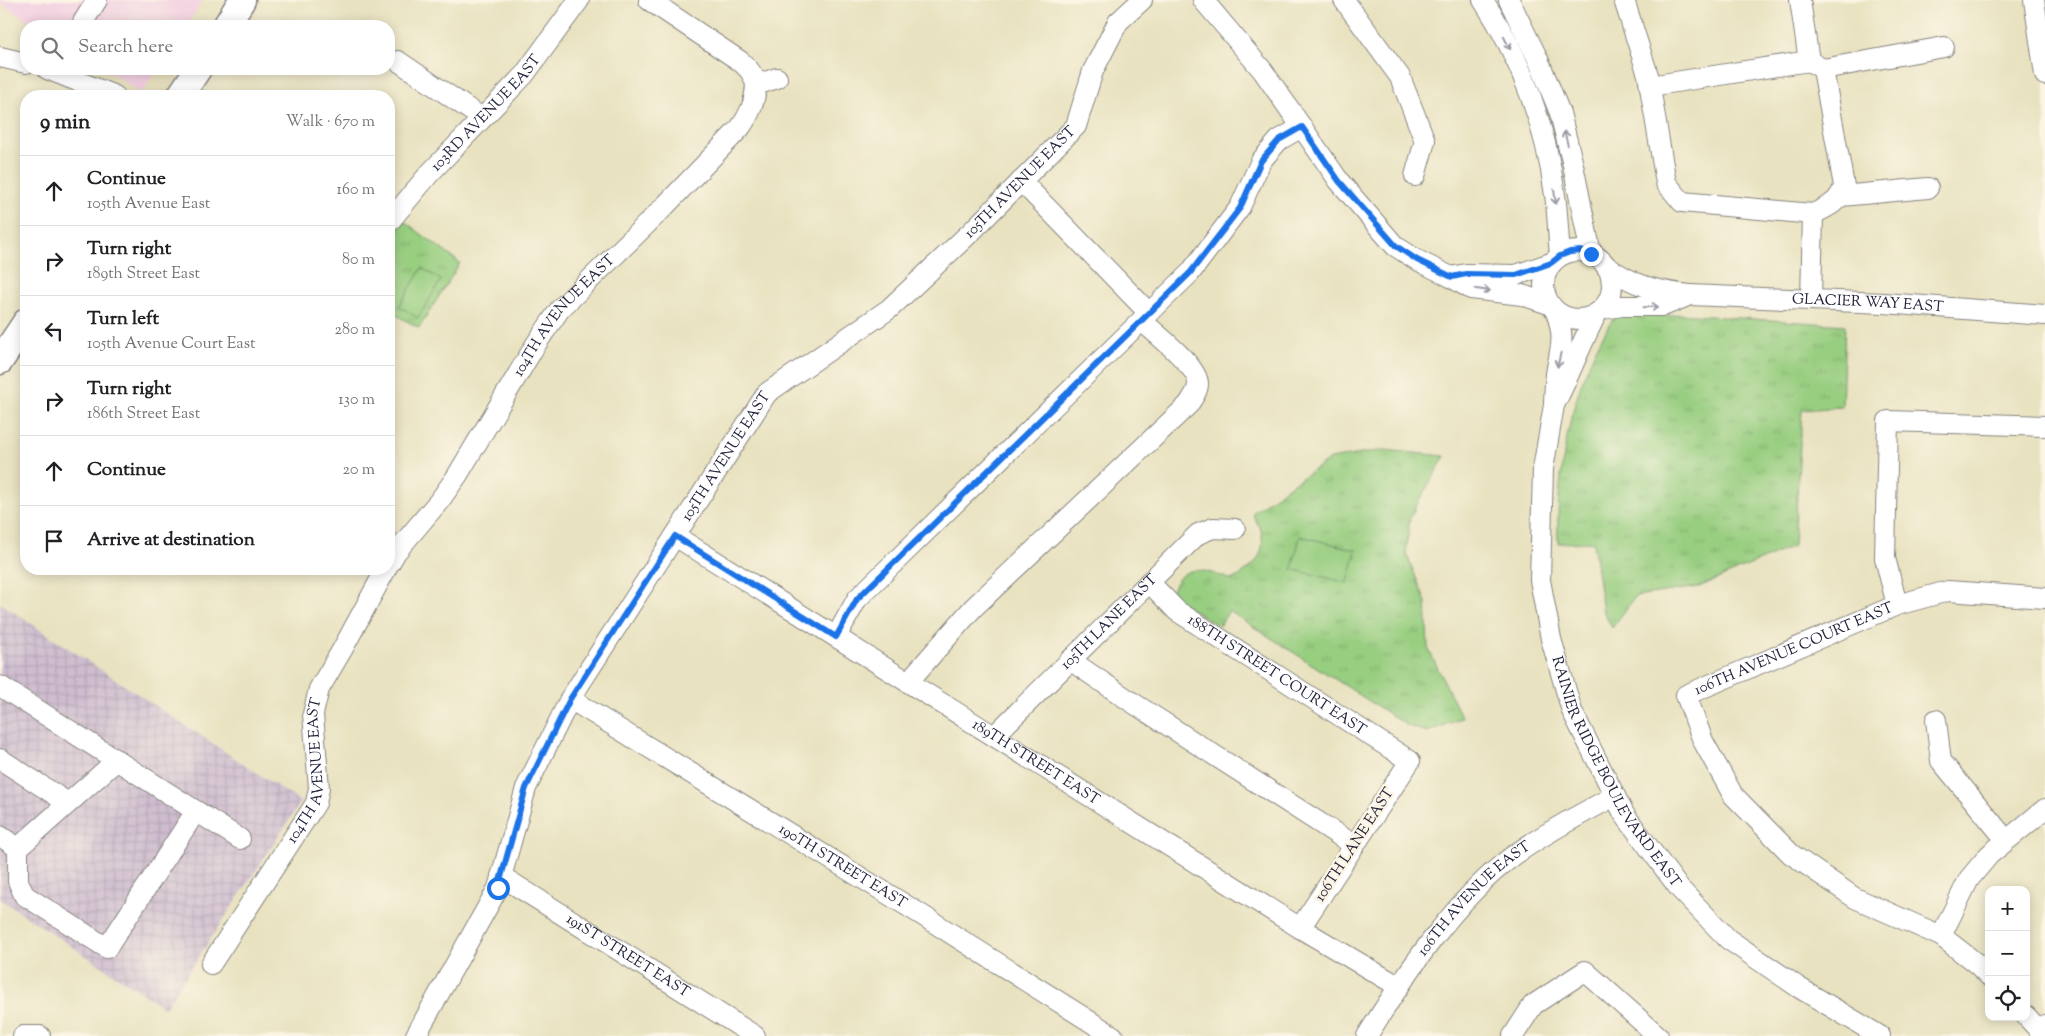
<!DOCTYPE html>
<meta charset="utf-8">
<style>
:root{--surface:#fff;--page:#f6f6f6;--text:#202124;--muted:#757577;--line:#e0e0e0}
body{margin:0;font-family:"Sorts Mill Goudy",serif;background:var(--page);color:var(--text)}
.controls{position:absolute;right:15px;bottom:15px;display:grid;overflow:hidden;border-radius:10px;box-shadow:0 2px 12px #0003}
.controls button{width:45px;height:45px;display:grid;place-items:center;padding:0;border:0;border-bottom:1px solid var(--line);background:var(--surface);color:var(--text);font:25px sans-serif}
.stop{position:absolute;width:15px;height:15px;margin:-11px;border:4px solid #1a73e8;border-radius:50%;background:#fff}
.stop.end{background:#1a73e8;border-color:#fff;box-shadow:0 1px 5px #0008}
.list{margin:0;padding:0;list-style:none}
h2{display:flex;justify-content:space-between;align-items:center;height:65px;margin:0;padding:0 20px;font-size:21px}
h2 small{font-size:16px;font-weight:400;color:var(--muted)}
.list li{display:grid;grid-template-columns:32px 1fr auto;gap:15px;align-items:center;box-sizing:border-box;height:70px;padding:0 20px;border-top:1px solid var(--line)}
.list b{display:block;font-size:19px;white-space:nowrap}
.list p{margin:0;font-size:16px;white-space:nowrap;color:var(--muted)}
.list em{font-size:16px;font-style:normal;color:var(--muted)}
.icon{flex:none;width:28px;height:28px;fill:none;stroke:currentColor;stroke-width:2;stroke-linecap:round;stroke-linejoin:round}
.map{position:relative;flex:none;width:2045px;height:1036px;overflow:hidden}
.search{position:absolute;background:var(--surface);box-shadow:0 2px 12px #0003;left:20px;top:20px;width:375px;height:55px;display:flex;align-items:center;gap:12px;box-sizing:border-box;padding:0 18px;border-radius:20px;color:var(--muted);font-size:19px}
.panel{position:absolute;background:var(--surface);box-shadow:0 2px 12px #0003;left:20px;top:90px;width:375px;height:485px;border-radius:20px}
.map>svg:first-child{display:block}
</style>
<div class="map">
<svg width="2045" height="1036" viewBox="0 0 2045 1036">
<defs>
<pattern id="industrial-grid" width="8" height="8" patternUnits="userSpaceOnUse" patternTransform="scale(1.25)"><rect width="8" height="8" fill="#cfbdcf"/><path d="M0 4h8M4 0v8" fill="none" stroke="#b1a2b3"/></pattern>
<pattern id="grass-tufts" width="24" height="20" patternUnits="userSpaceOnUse" patternTransform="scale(1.25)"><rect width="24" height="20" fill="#98ce80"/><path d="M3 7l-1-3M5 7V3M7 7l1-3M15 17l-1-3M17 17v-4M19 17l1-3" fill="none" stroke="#83b170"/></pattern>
</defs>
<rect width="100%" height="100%" fill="#fcf5e5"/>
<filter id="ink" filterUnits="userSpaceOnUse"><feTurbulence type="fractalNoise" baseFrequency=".02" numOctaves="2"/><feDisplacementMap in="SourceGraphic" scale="10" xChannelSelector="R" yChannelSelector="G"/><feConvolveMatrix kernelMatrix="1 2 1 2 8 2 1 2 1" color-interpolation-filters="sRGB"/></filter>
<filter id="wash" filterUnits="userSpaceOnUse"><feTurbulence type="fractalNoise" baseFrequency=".0096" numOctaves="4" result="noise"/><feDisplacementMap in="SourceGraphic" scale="20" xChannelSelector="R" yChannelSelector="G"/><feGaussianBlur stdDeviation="1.12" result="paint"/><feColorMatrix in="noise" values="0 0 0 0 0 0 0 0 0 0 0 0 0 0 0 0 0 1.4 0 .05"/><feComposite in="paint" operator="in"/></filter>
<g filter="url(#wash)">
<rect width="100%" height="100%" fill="#e8e2c0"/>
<!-- built -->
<path fill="#f2cfe1" d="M 0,0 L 203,0 L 186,26 L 37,26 L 0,3 Z
M 104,69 L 157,69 L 142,93 Z"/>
<!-- industrial -->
<path fill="url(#industrial-grid)" d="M 0,603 L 301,802 L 165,1008 L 0,899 Z"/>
<!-- grass -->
<path fill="url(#grass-tufts)" stroke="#5d785e" d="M 404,221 L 460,263 L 419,328 L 389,311 L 389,244 Z
M 1636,311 L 1659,316 L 1679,314 L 1845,325 L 1842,407 L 1802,410 L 1794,546 L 1699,587 L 1636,596 L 1612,628 L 1603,611 L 1593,542 L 1558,543 C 1556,468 1572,377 1616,315 Z
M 1384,450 L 1445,456 L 1410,517 L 1406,553 L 1426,602 L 1428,648 L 1462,718 L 1427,732 L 1408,726 L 1229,611 L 1219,626 L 1176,600 L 1171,593 C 1183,559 1206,571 1232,580 C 1250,570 1265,559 1262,535 C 1261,528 1255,520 1252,513 L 1292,484 L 1331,459 Z"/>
<!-- pitch -->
<path fill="#98ce80" stroke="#5d785e" d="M 422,268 L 441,280 L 418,318 L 399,306 Z
M 1300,536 L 1356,550 L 1348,583 L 1292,569 Z"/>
</g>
<g filter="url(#ink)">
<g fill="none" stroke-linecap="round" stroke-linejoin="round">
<!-- minor casing -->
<g stroke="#85827e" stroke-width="22">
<g id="minor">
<path d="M 649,0 L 740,61 C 748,68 754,74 756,85 L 777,78"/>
<path d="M 1203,0 L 1263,71 L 1339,181 L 1395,246 L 1417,260 L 1451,277"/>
<path d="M 1344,0 L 1400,77 L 1425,141 L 1415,176"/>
<path d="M 1483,0 C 1521,58 1546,127 1555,195 C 1558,215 1558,235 1560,256"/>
<path d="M 1509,0 L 1538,59 L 1560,113 L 1573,165 L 1591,254"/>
<path d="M 1624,0 L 1648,75 L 1666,183 L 1682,202 L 1813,214 C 1828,207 1840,202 1844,186 L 1823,69"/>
<path d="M 1800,0 L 1809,61"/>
<path d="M 2034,0 L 2045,75"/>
<path d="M 83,22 L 97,0"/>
<path d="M 0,57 L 26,63"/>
<path d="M 398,61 L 482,118"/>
<path d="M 47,69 L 115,96"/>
<path d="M 1650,86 L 1809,61 L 1823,69 L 1944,47"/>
<path d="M 1021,181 L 1149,313"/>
<path d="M 1841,196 L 1928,188"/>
<path id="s1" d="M 389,222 L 429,174 L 524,75 L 579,0"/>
<circle cx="1578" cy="285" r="34"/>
<path id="s2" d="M 1690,295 L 1884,303 L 2045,315"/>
<path d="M 1811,300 L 1813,214"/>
<path d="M 1549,304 L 1522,295 L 1471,289 L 1451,277 L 1466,274 L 1516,275 L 1551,263"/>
<path d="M 1603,309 L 1622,306 L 1663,306 L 1690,295 C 1655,291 1635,286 1606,266"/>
<path d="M 1556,312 C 1566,340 1560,347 1556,374 C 1555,384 1554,395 1554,405 C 1570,375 1581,343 1597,313"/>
<path id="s3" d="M 1554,405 L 1543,469 L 1540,580 L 1551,639 L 1572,711 L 1624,814 L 1679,888 L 1728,939 L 1798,987 L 1880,1036"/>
<path id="s4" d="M 675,536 L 1300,928 L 1398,986"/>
<path id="s5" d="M 389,564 L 396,552 L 440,500 L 457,476 L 536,344 L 560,309 L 661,210 L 740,128 C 750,114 755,102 756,85"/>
<path id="s6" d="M 1149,582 L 1177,611 L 1410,761 L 1300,928"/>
<path d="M 1897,605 L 1948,591 L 2045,598"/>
<path d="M 836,637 L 857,599 L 1190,273 L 1240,207 L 1261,161 L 1279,140 L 1302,127"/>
<path d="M 1070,660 L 1127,699 L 1354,845"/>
<path d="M 908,682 L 973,608 L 1188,405 C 1192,399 1198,391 1198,384 C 1199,367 1154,332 1142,321"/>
<path d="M 0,686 L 240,839"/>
<path id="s7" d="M 570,699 L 917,912 L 1113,1036"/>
<path d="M 1936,720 L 1941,761 L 2006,840"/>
<path id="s8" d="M 994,736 L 1198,534 L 1213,528 L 1235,529"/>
<path d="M 0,759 L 68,803"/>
<path d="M 117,760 L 18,848 L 18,881 L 24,895 L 107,948 L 196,811"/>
<path d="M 0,836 L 18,848"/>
<path id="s9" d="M 501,876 L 755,1036"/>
<path d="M 1941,936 L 1969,879 L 1989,855 L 2045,809"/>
<path id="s10" d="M 211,964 L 316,803 L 319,788 L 313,714 L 319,689 L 342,650 L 386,569"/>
<path id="s11" d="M 1989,976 L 1977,964 L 1941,936 L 1855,898 L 1791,854 L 1733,795 L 1703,741 L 1686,695 L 1897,605 L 1885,558 L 1888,421 L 2045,426"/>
<path d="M 2026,1016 L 2039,1030 L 2045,1025"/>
<path d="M 23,1036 L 40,1036"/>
<path id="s12" d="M 418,1036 L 416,1035 L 498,888 L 526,788 L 570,699 L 767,393 L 889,309 L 972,231 L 1076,126 L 1093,71 L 1118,22 L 1142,0"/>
<path id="s13" d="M 1367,1036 C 1405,975 1455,899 1513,856 C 1545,833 1580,814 1615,796"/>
<path d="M 1513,1036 L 1533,1005 L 1585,971 L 1658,1036"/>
</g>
</g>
<!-- major casing -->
<g stroke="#85827e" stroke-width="29">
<path id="major" d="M 226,26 L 242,0
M 180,96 L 198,69
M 0,361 L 26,322"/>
</g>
<!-- minor -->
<use href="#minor" stroke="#fff" stroke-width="20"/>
<!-- major -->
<use href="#major" stroke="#fff" stroke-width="26"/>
</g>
<!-- one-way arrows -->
<defs><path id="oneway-shaft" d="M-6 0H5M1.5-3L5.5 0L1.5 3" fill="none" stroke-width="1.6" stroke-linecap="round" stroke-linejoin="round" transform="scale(1.25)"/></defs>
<g stroke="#9c9ca7">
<use href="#oneway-shaft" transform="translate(1507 43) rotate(63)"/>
<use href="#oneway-shaft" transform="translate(1566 138) rotate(-104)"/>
<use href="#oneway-shaft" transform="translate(1555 197) rotate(83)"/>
<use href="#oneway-shaft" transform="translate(1483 290) rotate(7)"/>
<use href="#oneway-shaft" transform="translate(1651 307) rotate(-2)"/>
<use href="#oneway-shaft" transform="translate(1559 360) rotate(103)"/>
</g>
</g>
<g fill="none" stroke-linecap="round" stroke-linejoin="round" filter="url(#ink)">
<!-- route -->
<path stroke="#1a73e8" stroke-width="6" d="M 498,888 L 526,788 L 570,699 L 675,536 L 836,637 L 857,599 L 1190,273 L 1240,208 L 1261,161 L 1279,140 L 1302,127 L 1339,181 L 1396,246 L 1417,260 L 1452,277 L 1466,274 L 1516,275 L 1551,263 L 1560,256 L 1570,252 L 1581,251 L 1591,254"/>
</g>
<g text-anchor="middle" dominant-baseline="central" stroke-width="5" stroke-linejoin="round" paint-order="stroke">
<!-- street labels -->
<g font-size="15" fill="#22223b" stroke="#fcf5e5">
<text stroke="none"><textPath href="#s1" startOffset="146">103RD AVENUE EAST</textPath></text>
<text stroke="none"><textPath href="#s12" startOffset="1068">105TH AVENUE EAST</textPath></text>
<text stroke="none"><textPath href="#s2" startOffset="178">GLACIER WAY EAST</textPath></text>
<text stroke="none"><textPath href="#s5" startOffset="305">104TH AVENUE EAST</textPath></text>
<text stroke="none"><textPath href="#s12" startOffset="662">105TH AVENUE EAST</textPath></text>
<text stroke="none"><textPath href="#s8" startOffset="162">105TH LANE EAST</textPath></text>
<text stroke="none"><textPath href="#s11" startOffset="545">106TH AVENUE COURT EAST</textPath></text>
<text stroke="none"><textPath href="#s6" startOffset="159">188TH STREET COURT EAST</textPath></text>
<text stroke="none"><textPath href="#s4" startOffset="426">189TH STREET EAST</textPath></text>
<text stroke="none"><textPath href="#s10" startOffset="222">104TH AVENUE EAST</textPath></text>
<text stroke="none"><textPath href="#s3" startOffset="385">RAINIER RIDGE BOULEVARD EAST</textPath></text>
<text transform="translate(1355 845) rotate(-57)">106TH LANE EAST</text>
<text stroke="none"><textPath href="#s7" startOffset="320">190TH STREET EAST</textPath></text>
<text stroke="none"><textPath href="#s13" startOffset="175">106TH AVENUE EAST</textPath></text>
<text stroke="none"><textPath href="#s9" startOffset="150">191ST STREET EAST</textPath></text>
</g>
</g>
</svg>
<div class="controls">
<button>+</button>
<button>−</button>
<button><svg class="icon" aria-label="locate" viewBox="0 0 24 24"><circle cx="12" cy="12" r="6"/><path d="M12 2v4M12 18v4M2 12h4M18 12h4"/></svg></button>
</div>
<div class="stop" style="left:498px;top:888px"></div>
<div class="stop end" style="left:1591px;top:254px"></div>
<div class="search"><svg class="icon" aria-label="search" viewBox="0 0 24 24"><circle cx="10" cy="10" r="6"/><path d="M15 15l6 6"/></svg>Search here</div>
<section class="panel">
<h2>9 min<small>Walk · 670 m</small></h2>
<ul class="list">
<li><svg class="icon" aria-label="ahead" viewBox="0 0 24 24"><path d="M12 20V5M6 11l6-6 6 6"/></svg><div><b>Continue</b><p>105th Avenue East</p></div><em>160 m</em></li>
<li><svg class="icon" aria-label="right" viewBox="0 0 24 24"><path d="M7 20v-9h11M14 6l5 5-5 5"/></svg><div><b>Turn right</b><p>189th Street East</p></div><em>80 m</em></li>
<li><svg class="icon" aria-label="left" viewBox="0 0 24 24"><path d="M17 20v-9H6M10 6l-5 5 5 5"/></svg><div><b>Turn left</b><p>105th Avenue Court East</p></div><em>280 m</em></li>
<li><svg class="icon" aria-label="right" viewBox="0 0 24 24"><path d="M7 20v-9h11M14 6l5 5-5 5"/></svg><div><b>Turn right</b><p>186th Street East</p></div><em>130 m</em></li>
<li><svg class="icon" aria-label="ahead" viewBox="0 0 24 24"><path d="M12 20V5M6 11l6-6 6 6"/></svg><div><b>Continue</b></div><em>20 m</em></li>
<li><svg class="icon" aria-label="arrive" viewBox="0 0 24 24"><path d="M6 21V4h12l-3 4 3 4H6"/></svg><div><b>Arrive at destination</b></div></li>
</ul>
</section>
</div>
